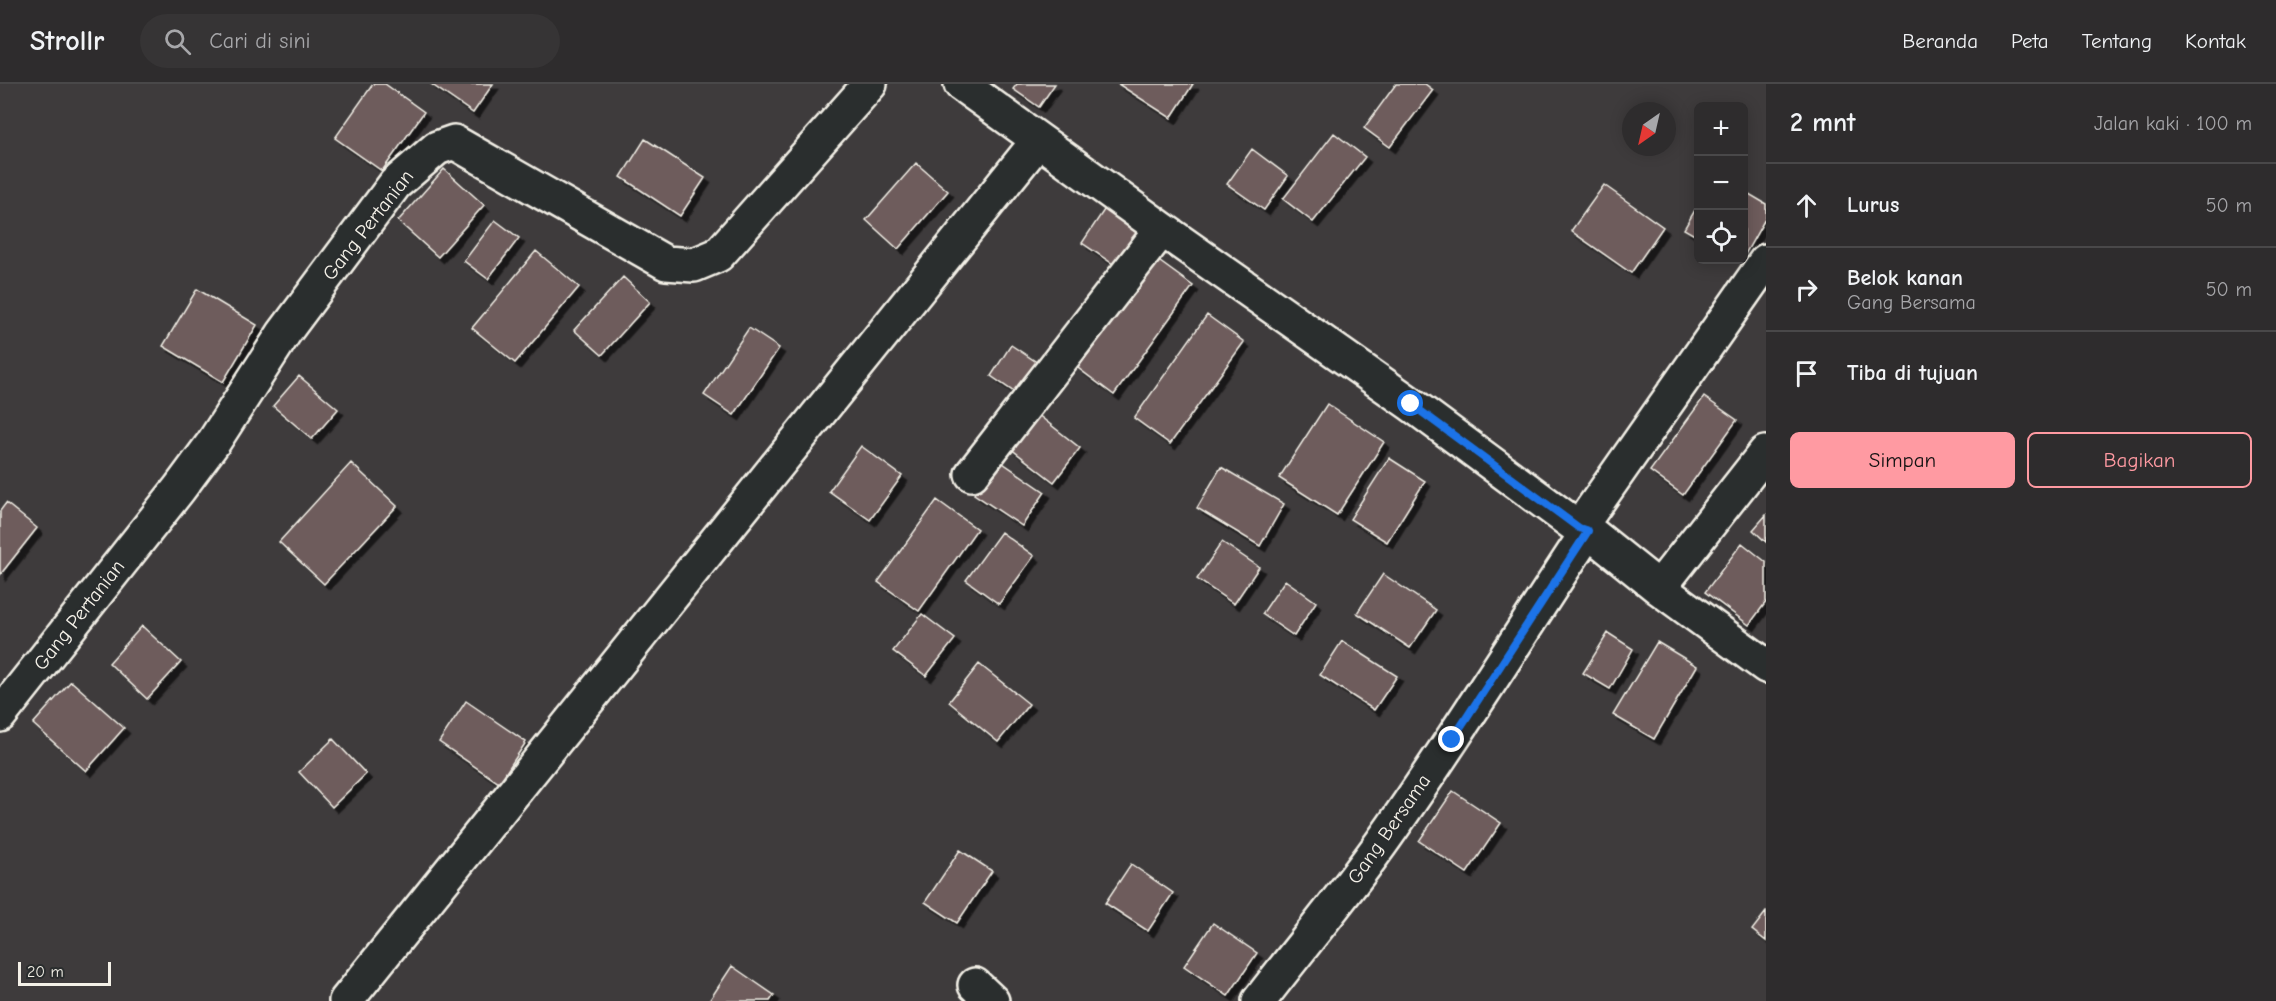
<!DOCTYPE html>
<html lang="id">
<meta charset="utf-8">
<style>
:root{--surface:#2e2c2d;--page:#363435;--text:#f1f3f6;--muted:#a7a7aa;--line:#494849;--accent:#ff9aa2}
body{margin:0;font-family:"Comic Neue",sans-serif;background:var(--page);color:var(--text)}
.controls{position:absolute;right:18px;top:18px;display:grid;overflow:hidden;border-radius:9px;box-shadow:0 3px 15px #0003}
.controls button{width:54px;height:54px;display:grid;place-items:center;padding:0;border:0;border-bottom:2px solid var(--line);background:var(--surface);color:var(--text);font:30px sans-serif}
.compass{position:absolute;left:1622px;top:18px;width:54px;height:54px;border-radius:50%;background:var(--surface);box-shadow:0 3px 15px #0003;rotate:214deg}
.scale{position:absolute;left:18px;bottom:15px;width:93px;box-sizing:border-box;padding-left:6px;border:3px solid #f4f1e8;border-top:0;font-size:16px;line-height:21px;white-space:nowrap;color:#f4f1e8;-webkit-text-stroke:4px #2a2d2e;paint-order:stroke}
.stop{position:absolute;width:18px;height:18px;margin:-14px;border:4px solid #1a73e8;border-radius:50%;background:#fff}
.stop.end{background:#1a73e8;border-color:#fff;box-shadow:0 2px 6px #0008}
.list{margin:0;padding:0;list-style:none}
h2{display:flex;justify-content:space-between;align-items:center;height:78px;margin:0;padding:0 24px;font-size:26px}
h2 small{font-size:20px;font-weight:400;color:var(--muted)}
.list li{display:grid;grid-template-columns:39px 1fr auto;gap:18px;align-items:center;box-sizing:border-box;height:84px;padding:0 24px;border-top:2px solid var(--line)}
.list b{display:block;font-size:22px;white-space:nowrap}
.list p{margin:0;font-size:20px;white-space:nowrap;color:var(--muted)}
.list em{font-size:20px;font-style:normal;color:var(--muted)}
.actions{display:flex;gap:12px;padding:18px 24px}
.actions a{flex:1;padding:14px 0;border:2px solid var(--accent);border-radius:9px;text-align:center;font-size:21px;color:var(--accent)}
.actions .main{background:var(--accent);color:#111}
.icon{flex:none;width:33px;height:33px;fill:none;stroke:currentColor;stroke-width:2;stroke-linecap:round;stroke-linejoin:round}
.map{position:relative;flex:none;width:1766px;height:917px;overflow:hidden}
header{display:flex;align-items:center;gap:36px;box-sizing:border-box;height:84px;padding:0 30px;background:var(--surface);border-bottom:2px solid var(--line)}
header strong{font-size:28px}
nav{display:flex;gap:33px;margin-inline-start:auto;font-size:21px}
.search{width:420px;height:54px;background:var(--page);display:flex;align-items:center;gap:15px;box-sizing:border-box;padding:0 21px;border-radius:33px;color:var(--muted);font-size:22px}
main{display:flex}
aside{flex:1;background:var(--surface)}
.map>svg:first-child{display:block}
</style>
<header>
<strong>Strollr</strong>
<div class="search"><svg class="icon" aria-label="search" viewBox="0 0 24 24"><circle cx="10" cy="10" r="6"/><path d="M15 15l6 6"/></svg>Cari di sini</div>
<nav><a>Beranda</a><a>Peta</a><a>Tentang</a><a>Kontak</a></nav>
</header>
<main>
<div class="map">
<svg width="1766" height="917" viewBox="0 0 1766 917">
<defs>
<filter id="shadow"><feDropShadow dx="5.5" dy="5.5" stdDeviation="0" flood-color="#0009"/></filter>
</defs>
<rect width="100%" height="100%" fill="#3e3b3c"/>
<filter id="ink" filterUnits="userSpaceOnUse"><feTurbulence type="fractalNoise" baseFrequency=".0167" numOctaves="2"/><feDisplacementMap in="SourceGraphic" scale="12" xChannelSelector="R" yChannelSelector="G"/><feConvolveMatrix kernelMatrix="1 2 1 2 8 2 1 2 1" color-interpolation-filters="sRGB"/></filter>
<g filter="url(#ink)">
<!-- building -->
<path fill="#6e5b5c" stroke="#f4f1e8" stroke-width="1.5" filter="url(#shadow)" d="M 373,0 L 385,0 L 424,28 L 382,87 L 335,54 Z
M 431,0 L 493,0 L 473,29 Z
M 1017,0 L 1055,0 L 1039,23 L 1013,5 Z
M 1118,0 L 1193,0 L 1171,34 Z
M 1396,0 L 1425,0 L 1433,6 L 1390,63 L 1364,44 Z
M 1334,49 L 1365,73 L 1313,138 L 1283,115 Z
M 645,55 L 705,94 L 680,132 L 621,93 Z
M 1252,65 L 1288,92 L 1264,126 L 1227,100 Z
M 916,79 L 948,107 L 898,165 L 866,136 Z
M 444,85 L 484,121 L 438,173 L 398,137 Z
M 1604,101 L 1663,143 L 1631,189 L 1571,147 Z
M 1744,107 L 1766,120 L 1766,133 L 1744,172 Z
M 1108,120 L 1145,145 L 1119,184 L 1082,159 Z
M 1698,121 L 1698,153 L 1684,145 Z
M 495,136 L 519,154 L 488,195 L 464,177 Z
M 536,167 L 579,203 L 515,279 L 472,244 Z
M 1156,175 L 1193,202 L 1114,311 L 1078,284 Z
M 623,193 L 650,218 L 602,271 L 574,246 Z
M 197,205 L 257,241 L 223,298 L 163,262 Z
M 1207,231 L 1244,258 L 1170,360 L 1134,334 Z
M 749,244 L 779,264 L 734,331 L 704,311 Z
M 1011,261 L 1041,281 L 1020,312 L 991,292 Z
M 299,292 L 338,325 L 312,355 L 273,322 Z
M 1704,313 L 1737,336 L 1683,411 L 1650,387 Z
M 1327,320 L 1384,358 L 1337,431 L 1279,394 Z
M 1037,330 L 1080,364 L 1054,398 L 1010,364 Z
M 861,362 L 902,392 L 870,436 L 829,407 Z
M 1389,374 L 1425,397 L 1387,458 L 1350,435 Z
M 997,375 L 1045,408 L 1022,442 L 974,410 Z
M 351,379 L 397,422 L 324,500 L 279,458 Z
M 1221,383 L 1284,420 L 1260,462 L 1197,424 Z
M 937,416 L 977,445 L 919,527 L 878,498 Z
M 6,419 L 37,444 L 0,491 L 0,427 Z
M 1766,431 L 1766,458 L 1753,446 Z
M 1001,448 L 1034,472 L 999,520 L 966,496 Z
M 1222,458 L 1259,483 L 1234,520 L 1197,495 Z
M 1742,459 L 1766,478 L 1766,518 L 1749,541 L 1705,508 Z
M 1383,490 L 1436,526 L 1410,564 L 1357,529 Z
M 1285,496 L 1316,518 L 1294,552 L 1262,530 Z
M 922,530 L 955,555 L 926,592 L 893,567 Z
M 142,542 L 181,578 L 147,615 L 109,579 Z
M 1608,549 L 1633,565 L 1610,605 L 1583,589 Z
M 1342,557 L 1397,592 L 1374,626 L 1320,591 Z
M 1657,558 L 1697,582 L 1654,655 L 1613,631 Z
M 979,580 L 1029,620 L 998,658 L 949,618 Z
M 71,597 L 124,644 L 86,687 L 33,640 Z
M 466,617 L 526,658 L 499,699 L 439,658 Z
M 333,655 L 366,690 L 332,723 L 299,688 Z
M 1453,707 L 1501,739 L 1467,789 L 1419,757 Z
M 960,766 L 992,787 L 957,839 L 925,818 Z
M 1131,780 L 1173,809 L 1148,847 L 1105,819 Z
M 1766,828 L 1766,857 L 1752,846 Z
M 1213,839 L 1257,869 L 1228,912 L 1184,882 Z
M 732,882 L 774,911 L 770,917 L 709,917 Z"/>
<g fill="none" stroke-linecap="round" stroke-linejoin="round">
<!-- minor casing -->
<g stroke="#f4f1e8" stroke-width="38">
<path id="minor" d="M 961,0 L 1162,145 L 1411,320 L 1579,444 L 1588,447 L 1659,504 L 1766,582
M 972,390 L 1162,145
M 1579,444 L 1766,177
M 1659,504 L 1765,369
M 0,631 L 179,405 L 213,359 L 284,249 L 395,100 L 437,64 L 454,58 L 666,179 L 694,181 L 718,171 L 870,0
M 975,901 L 992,917
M 346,917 L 1038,57
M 1259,917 C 1302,861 1347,808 1387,751 C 1457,652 1521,548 1588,447"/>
</g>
<!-- minor -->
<use href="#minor" stroke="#2a2d2e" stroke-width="33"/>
</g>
</g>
<g fill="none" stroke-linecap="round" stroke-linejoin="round" filter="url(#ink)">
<!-- route -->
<path stroke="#1a73e8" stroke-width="8" d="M 1411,320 L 1579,444 L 1588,447 L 1452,656"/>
</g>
<g text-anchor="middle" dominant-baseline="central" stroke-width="4.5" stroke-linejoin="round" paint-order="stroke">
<!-- street labels -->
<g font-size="20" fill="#f4f1e8" stroke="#2a2d2e">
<text transform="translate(368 141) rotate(-52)">Gang Pertanian</text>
<text transform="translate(79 531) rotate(-52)">Gang Pertanian</text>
<text transform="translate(1389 745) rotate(-55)">Gang Bersama</text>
</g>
</g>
</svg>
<div class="controls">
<button>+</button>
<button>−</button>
<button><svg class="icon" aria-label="locate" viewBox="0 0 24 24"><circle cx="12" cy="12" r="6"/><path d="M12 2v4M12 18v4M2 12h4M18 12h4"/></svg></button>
</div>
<svg class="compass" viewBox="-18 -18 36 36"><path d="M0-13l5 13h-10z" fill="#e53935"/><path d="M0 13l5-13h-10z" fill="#a7a7aa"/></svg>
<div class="scale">20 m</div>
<div class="stop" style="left:1411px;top:320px"></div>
<div class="stop end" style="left:1452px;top:656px"></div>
</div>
<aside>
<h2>2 mnt<small>Jalan kaki · 100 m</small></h2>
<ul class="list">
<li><svg class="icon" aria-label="ahead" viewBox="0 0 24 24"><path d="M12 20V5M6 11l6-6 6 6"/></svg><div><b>Lurus</b></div><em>50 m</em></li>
<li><svg class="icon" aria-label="right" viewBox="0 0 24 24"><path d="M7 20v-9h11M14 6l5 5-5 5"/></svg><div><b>Belok kanan</b><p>Gang Bersama</p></div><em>50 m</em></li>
<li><svg class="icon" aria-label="arrive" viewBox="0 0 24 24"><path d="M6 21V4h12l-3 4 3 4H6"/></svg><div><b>Tiba di tujuan</b></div></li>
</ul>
<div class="actions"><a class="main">Simpan</a><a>Bagikan</a></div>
</aside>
</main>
